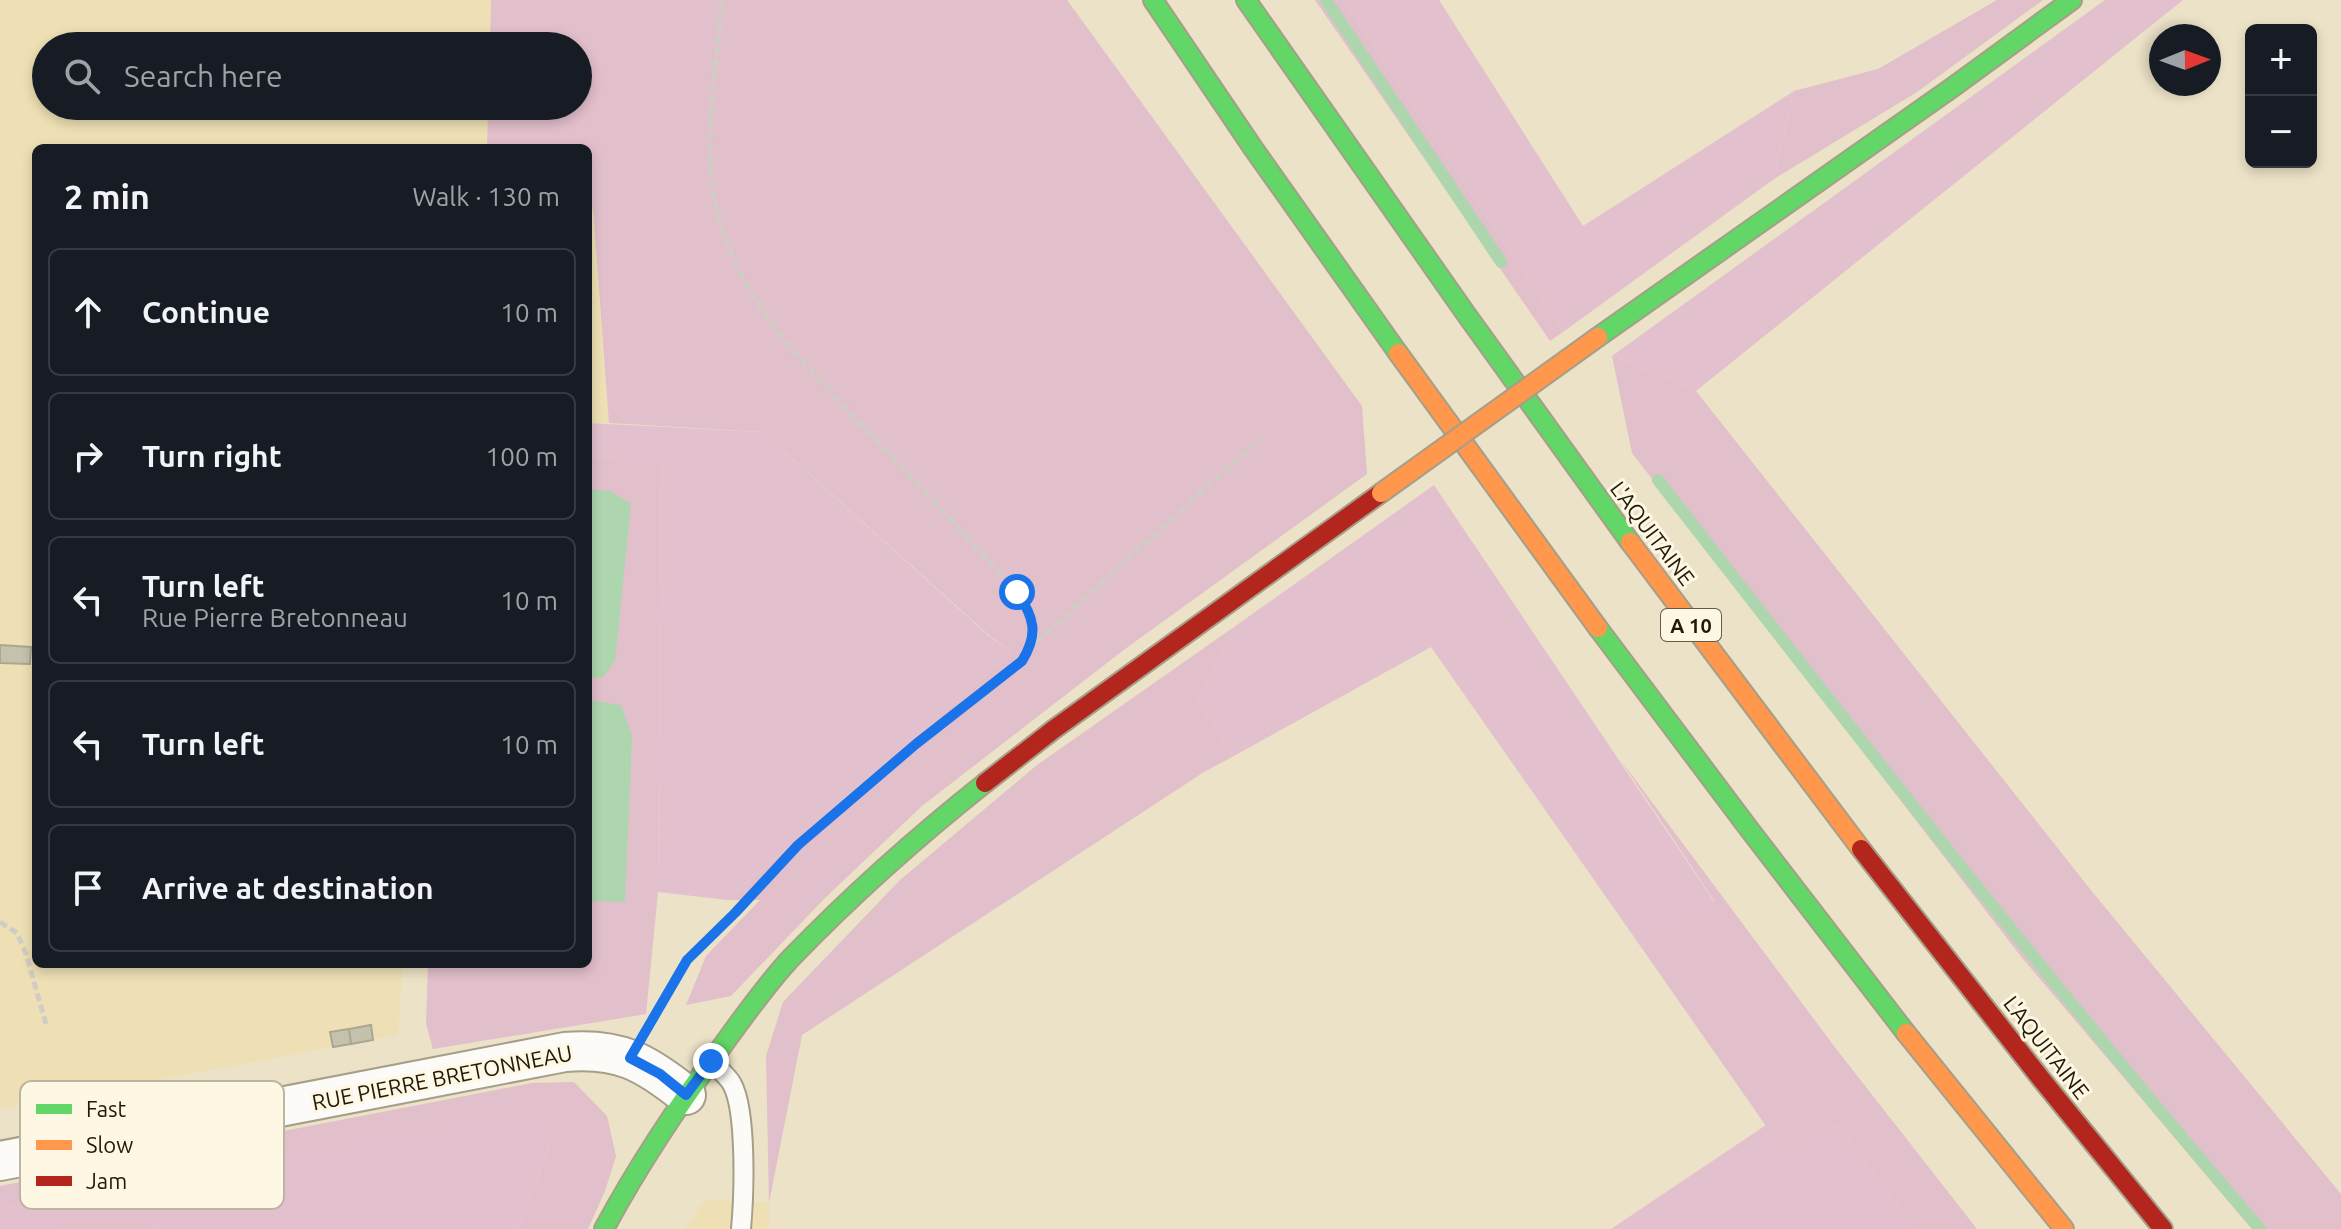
<!DOCTYPE html>
<meta charset="utf-8">
<style>
:root{--surface:#171b24;--page:#20242c;--text:#f1f3f6;--muted:#9ea1a6;--line:#363941}
body{margin:0;font-family:Ubuntu,sans-serif;background:var(--page);color:var(--text)}
.controls{position:absolute;right:24px;top:24px;display:grid;overflow:hidden;border-radius:12px;box-shadow:0 4px 12px #0003}
.controls button{width:72px;height:72px;display:grid;place-items:center;padding:0;border:0;border-bottom:2px solid var(--line);background:var(--surface);color:var(--text);font:40px sans-serif}
.compass{position:absolute;left:2149px;top:24px;width:72px;height:72px;border-radius:50%;background:var(--surface);box-shadow:0 4px 12px #0003;rotate:89deg}
.stop{position:absolute;width:24px;height:24px;margin:-18px;border:6px solid #1a73e8;border-radius:50%;background:#fff}
.stop.end{background:#1a73e8;border-color:#fff;box-shadow:0 2px 8px #0008}
.list{margin:0;padding:0;list-style:none}
h2{display:flex;justify-content:space-between;align-items:center;height:104px;margin:0;padding:0 32px;font-size:34px}
h2 small{font-size:26px;font-weight:400;color:var(--muted)}
.list li{display:grid;grid-template-columns:52px 1fr auto;gap:24px;align-items:center;box-sizing:border-box;height:128px;margin:0 16px 16px;padding:0 16px;border:2px solid var(--line);border-radius:12px}
.list b{display:block;font-size:30px;white-space:nowrap}
.list p{margin:0;font-size:26px;white-space:nowrap;color:var(--muted)}
.list em{font-size:26px;font-style:normal;color:var(--muted)}
.icon{flex:none;width:44px;height:44px;fill:none;stroke:currentColor;stroke-width:2;stroke-linecap:round;stroke-linejoin:round}
.map{position:relative;flex:none;width:2341px;height:1229px;overflow:hidden}
.search{position:absolute;background:var(--surface);box-shadow:0 4px 12px #0003;left:32px;top:32px;width:560px;height:88px;display:flex;align-items:center;gap:20px;box-sizing:border-box;padding:0 28px;border-radius:44px;color:var(--muted);font-size:30px}
.panel{position:absolute;background:var(--surface);box-shadow:0 4px 12px #0003;left:32px;top:144px;width:560px;height:824px;border-radius:12px}
.map>svg:first-child{display:block}
</style>
<div class="map">
<svg width="2341" height="1229" viewBox="0 0 2341 1229">
<rect width="100%" height="100%" fill="#ebe2c7"/>
<!-- built -->
<path fill="#eee0b4" d="M 0,0 L 491,0 L 490,46 L 46,46 L 46,106 L 488,106 L 487,148 L 36,148 L 36,964 L 403,964 L 398,1035 L 0,1109 Z
M 588,208 L 593,208 L 609,423 L 588,423 Z
M 706,1199 L 769,1203 L 769,1229 L 684,1229 Z"/>
<!-- green -->
<path fill="#e1bfcb" d="M 491,0 L 1067,0 L 1362,406 L 1367,474 L 1125,649 L 922,806 L 825,898 L 731,996 L 686,1005 L 706,956 L 760,900 L 727,900 L 1013,652 L 991,637 L 763,432 L 609,423 L 593,209 L 588,208 L 588,148 L 487,148 L 488,106 L 578,106 L 578,46 L 490,46 Z
M 1315,0 L 1343,0 L 1563,332 L 1550,341 Z
M 1997,0 L 2043,0 L 1917,92 L 1774,179 L 1794,91 L 1878,69 Z
M 1612,356 L 1696,391 L 2090,889 L 2341,1194 L 2341,1229 L 2252,1229 L 2023,959 L 1632,453 Z
M 588,459 L 661,460 L 658,892 L 646,1014 L 433,1049 L 426,1024 L 428,964 L 588,964 Z
M 1234,627 L 1197,698 L 1232,757 L 1204,772 L 802,1035 L 769,1203 L 766,1056 L 783,1002 L 900,880 L 1037,765 Z
M 1619,758 L 1837,1050 L 1977,1229 L 1914,1229 L 1838,1123 L 1787,1156 L 1641,947 L 1715,902 Z
M 574,1082 L 607,1116 L 616,1156 L 605,1191 L 588,1229 L 519,1229 L 553,1135 L 145,1183 L 154,1229 L 57,1229 L 50,1200 L 0,1209 L 0,1186 L 532,1083 Z"/>
<!-- forest -->
<path fill="#e3c0ce" d="M 1343,0 L 1439,0 L 1583,226 L 1794,91 L 1774,179 L 1563,332 Z
M 2105,0 L 2183,0 L 1696,391 L 1612,356 Z
M 588,423 L 763,432 L 990,637 L 1013,652 L 727,900 L 658,892 L 661,461 L 588,459 Z
M 1434,485 L 1715,903 L 1641,947 L 1431,647 L 1232,757 L 1197,698 L 1234,627 Z
M 531,1108 L 553,1135 L 519,1229 L 154,1229 L 144,1183 Z
M 1838,1123 L 1914,1229 L 1611,1229 L 1766,1125 L 1787,1155 Z
M 51,1199 L 57,1229 L 0,1229 L 0,1209 Z"/>
<!-- water -->
<path fill="#add6ae" d="M 588,489 L 610,491 L 631,504 L 615,661 L 602,678 L 588,677 Z
M 588,700 L 621,705 L 632,736 L 625,902 L 588,901 Z"/>
<g fill="none" stroke-linecap="round" stroke-linejoin="round">
<!-- stream -->
<path stroke="#add6ae" stroke-width="12" d="M 1326,0 L 1501,262
M 1658,480 C 1855,733 2051,986 2260,1229"/>
</g>
<!-- building -->
<path fill="#c4c2ac" stroke="#aaa691" stroke-width="2" d="M 0,645 L 31,647 L 30,664 L 0,663 Z
M 371,1025 L 373,1040 L 351,1044 L 349,1029 Z
M 349,1029 L 351,1044 L 333,1047 L 330,1032 Z"/>
<g fill="none" stroke-linecap="round" stroke-linejoin="round">
<!-- lane casing -->
<g stroke="#a59e89" stroke-width="22">
<path id="lane" d="M 711,1061 C 717,1068 728,1076 732,1084 C 747,1111 744,1197 741,1229"/>
</g>
<!-- street casing -->
<g stroke="#a59e89" stroke-width="42">
<path id="street" d="M 0,1161 L 565,1052 C 618,1047 645,1062 686,1095"/>
</g>
<!-- fast casing -->
<g stroke="#a59e89" stroke-width="22">
<path id="fast" d="M 1153,0 L 1253,148 L 1398,353
M 1246,0 L 1466,314 L 1630,542
M 1598,337 L 1953,87 L 2072,0
M 1598,628 L 1749,829 L 1906,1033
M 604,1229 C 639,1164 679,1104 723,1045 C 744,1016 766,985 791,958 C 851,896 917,837 985,783"/>
</g>
<!-- slow casing -->
<g stroke="#a59e89" stroke-width="22">
<path id="slow" d="M 1398,353 L 1598,628
M 1630,542 L 1861,849
M 1906,1033 L 2064,1229"/>
</g>
<!-- jam casing -->
<g stroke="#a59e89" stroke-width="22">
<path id="jam" d="M 985,783 L 1053,730 L 1381,493
M 1861,849 L 2042,1080 L 2163,1229"/>
</g>
<!-- path -->
<path stroke="#cfcdc4" stroke-width="5" stroke-dasharray="8 4" stroke-linecap="butt" d="M 722,0 C 718,54 706,123 711,176 C 722,292 813,373 888,453 C 931,499 974,545 1017,592 C 1030,612 1034,621 1032,645
M 0,922 L 17,933 L 26,954 L 46,1024
M 648,1027 L 687,960 L 735,913 L 798,845 L 916,744 L 1022,661 L 1032,646 L 1261,438"/>
<!-- lane -->
<use href="#lane" stroke="#fcfbf7" stroke-width="18"/>
<!-- street -->
<use href="#street" stroke="#fcfbf7" stroke-width="38"/>
<!-- fast -->
<use href="#fast" stroke="#63d668" stroke-width="18"/>
<!-- slow -->
<use href="#slow" stroke="#ff974d" stroke-width="18"/>
<!-- jam -->
<use href="#jam" stroke="#b3261e" stroke-width="18"/>
<!-- slow-bridge casing -->
<g stroke="#a59e89" stroke-width="22" stroke-linecap="butt">
<path id="slow-bridge" d="M 1381,493 L 1598,337"/>
</g>
<!-- slow-bridge -->
<use href="#slow-bridge" stroke="#ff974d" stroke-width="18"/>
</g>
<g fill="none" stroke-linecap="round" stroke-linejoin="round">
<!-- route -->
<path stroke="#1a73e8" stroke-width="10" d="M 711,1061 L 686,1095 L 660,1074 L 630,1058 L 687,960 L 735,913 L 798,845 L 916,744 L 1022,661 C 1039,634 1034,617 1017,592"/>
</g>
<g text-anchor="middle" dominant-baseline="central" stroke-width="6" stroke-linejoin="round" paint-order="stroke">
<!-- shield labels -->
<rect fill="#fef7e4" stroke="#635c49" stroke-width="2" x="1661" y="609" width="60" height="32" rx="6"/>
<g font-size="20" font-weight="bold" fill="#201a07">
<text x="1691" y="625">A 10</text>
</g>
<!-- street labels -->
<g font-size="22" fill="#201a07" stroke="#fef7e4">
<text transform="translate(1653 533) rotate(53)">L'AQUITAINE</text>
<text transform="translate(2047 1047) rotate(52)">L'AQUITAINE</text>
<text transform="translate(442 1077) rotate(-11)">RUE PIERRE BRETONNEAU</text>
</g>
</g>
<!-- legend -->
<rect x="20" y="1081" width="264" height="128" rx="12" fill="#fef7e4" stroke="#bbb5a2" stroke-width="2"/>
<rect x="36" y="1104" width="36" height="10" fill="#63d668"/>
<rect x="36" y="1140" width="36" height="10" fill="#ff974d"/>
<rect x="36" y="1176" width="36" height="10" fill="#b3261e"/>
<g font-size="22" fill="#201a07">
<text x="86" y="1117">Fast</text>
<text x="86" y="1153">Slow</text>
<text x="86" y="1189">Jam</text>
</g>
</svg>
<div class="controls">
<button>+</button>
<button>−</button>
</div>
<svg class="compass" viewBox="-18 -18 36 36"><path d="M0-13l5 13h-10z" fill="#e53935"/><path d="M0 13l5-13h-10z" fill="#9ea1a6"/></svg>
<div class="stop" style="left:1017px;top:592px"></div>
<div class="stop end" style="left:711px;top:1061px"></div>
<div class="search"><svg class="icon" aria-label="search" viewBox="0 0 24 24"><circle cx="10" cy="10" r="6"/><path d="M15 15l6 6"/></svg>Search here</div>
<section class="panel">
<h2>2 min<small>Walk · 130 m</small></h2>
<ul class="list">
<li><svg class="icon" aria-label="ahead" viewBox="0 0 24 24"><path d="M12 20V5M6 11l6-6 6 6"/></svg><div><b>Continue</b></div><em>10 m</em></li>
<li><svg class="icon" aria-label="right" viewBox="0 0 24 24"><path d="M7 20v-9h11M14 6l5 5-5 5"/></svg><div><b>Turn right</b></div><em>100 m</em></li>
<li><svg class="icon" aria-label="left" viewBox="0 0 24 24"><path d="M17 20v-9H6M10 6l-5 5 5 5"/></svg><div><b>Turn left</b><p>Rue Pierre Bretonneau</p></div><em>10 m</em></li>
<li><svg class="icon" aria-label="left" viewBox="0 0 24 24"><path d="M17 20v-9H6M10 6l-5 5 5 5"/></svg><div><b>Turn left</b></div><em>10 m</em></li>
<li><svg class="icon" aria-label="arrive" viewBox="0 0 24 24"><path d="M6 21V4h12l-3 4 3 4H6"/></svg><div><b>Arrive at destination</b></div></li>
</ul>
</section>
</div>
